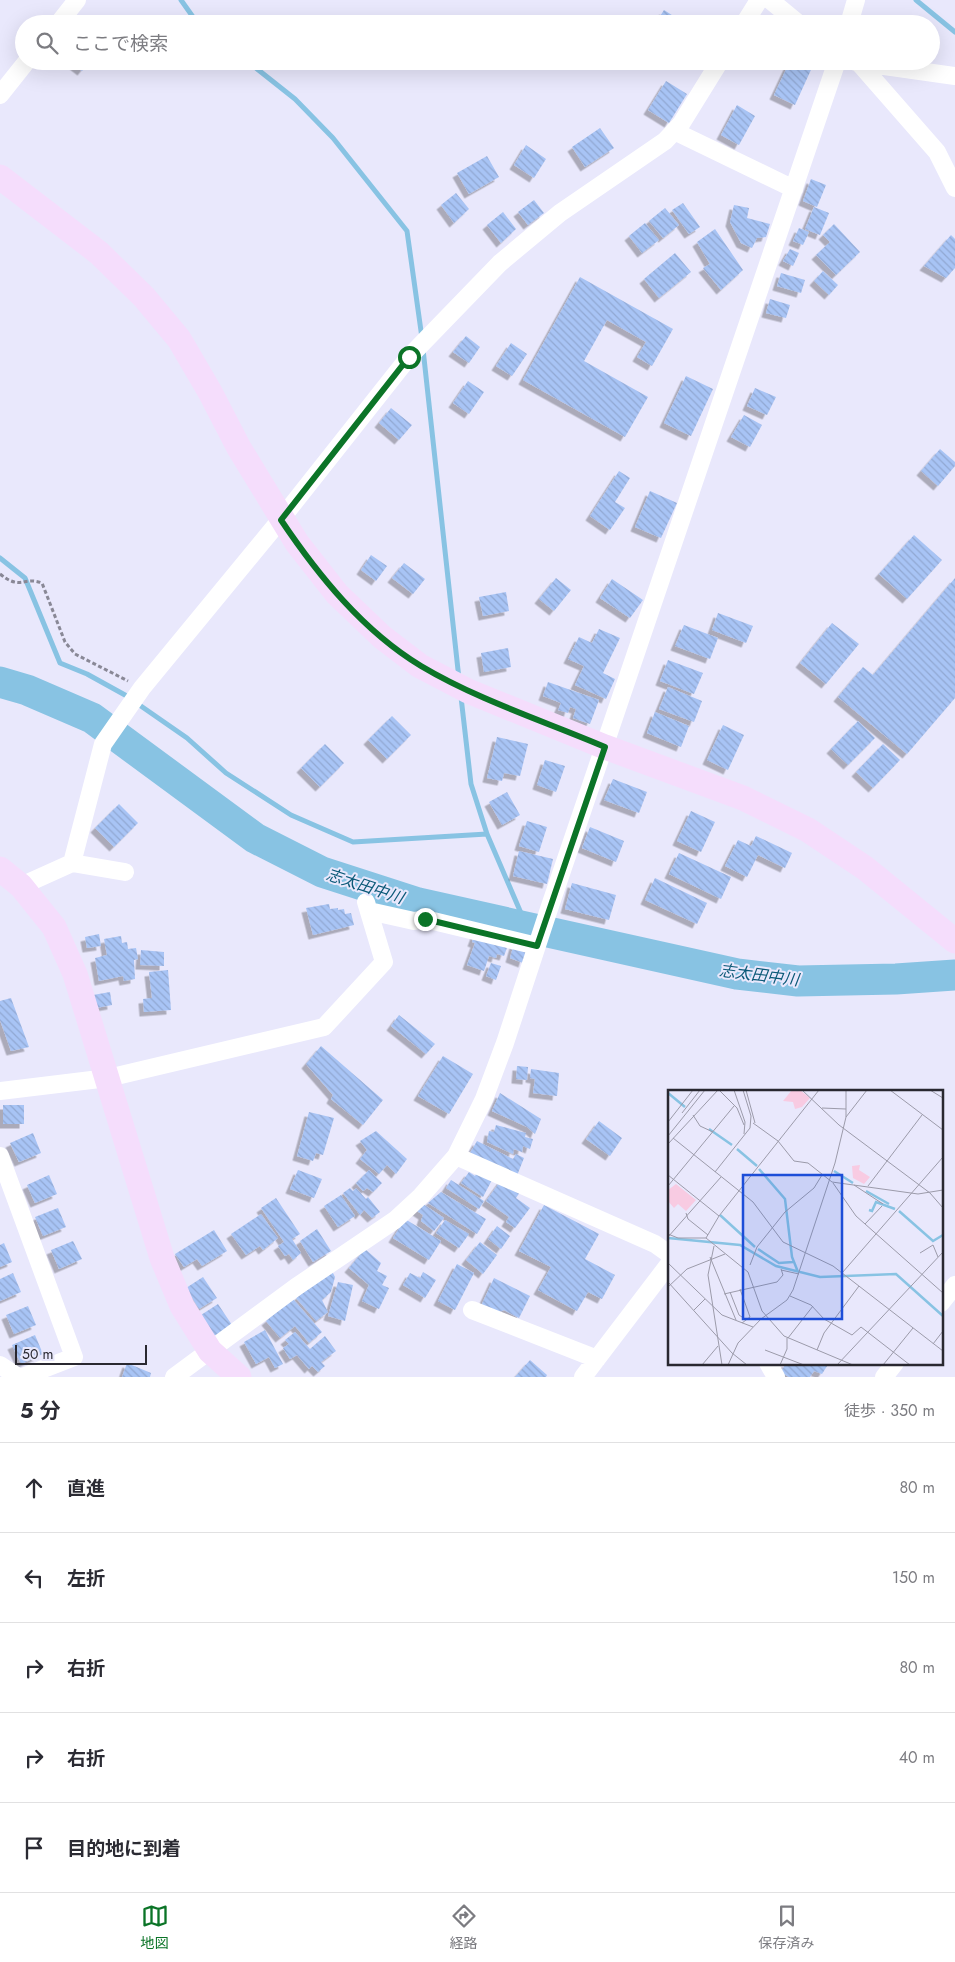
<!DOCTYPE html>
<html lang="ja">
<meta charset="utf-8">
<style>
:root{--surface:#fff;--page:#f2f2f3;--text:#2b2b33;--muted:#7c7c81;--line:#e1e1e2;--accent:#0b7427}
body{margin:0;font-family:Jost,"Noto Sans JP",sans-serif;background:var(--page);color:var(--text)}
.scale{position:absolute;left:15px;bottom:12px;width:132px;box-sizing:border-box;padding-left:5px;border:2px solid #292830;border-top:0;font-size:14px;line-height:18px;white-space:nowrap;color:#292830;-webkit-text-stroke:4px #e9e8fc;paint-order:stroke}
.stop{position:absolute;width:15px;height:15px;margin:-11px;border:4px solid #0b7427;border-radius:50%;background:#fff}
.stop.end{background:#0b7427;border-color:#fff;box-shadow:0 1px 5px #0008}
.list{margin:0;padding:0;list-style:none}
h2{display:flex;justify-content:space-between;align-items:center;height:65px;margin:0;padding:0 20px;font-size:21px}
h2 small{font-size:16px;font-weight:400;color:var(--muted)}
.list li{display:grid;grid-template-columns:32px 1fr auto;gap:15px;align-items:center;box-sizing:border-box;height:90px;padding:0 20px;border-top:1px solid var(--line)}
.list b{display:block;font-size:19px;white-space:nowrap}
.list em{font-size:16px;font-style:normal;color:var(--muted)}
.icon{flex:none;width:28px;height:28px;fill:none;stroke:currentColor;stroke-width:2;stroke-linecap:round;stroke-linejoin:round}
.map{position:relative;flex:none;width:955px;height:1377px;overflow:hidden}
.search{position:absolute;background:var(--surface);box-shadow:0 5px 20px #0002;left:15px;right:15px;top:15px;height:55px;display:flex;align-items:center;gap:12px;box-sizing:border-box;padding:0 18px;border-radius:28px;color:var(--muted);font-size:19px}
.sheet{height:515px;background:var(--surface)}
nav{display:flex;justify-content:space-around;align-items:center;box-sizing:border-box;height:70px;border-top:1px solid var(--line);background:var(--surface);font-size:14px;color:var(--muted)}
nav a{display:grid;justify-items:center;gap:2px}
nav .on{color:var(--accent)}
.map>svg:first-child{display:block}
</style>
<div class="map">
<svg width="955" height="1377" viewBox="0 0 955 1377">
<defs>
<pattern id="building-back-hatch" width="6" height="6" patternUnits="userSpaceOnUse" patternTransform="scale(1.25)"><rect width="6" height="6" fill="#a8c4f5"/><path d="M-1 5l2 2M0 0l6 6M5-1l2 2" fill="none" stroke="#91a8d2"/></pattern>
<filter id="shadow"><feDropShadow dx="-4.5" dy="4.5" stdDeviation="0" flood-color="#0004"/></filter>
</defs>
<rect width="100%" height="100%" fill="#e9e8fc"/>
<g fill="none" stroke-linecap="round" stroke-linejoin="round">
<!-- stream -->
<path stroke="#88c3e3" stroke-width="5" d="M 181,0 L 198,24
M 916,0 L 955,32
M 247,61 L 295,99 L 333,138 L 407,231 L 422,338
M 423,349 L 459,679
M 0,558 L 25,578 L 60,663 L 87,674 L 125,695 L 187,738 L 226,773 L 291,815 L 353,842 L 487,834
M 461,697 L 471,784 L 487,834 L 527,927"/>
<!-- river -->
<path stroke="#88c3e3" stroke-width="31" d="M 0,682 L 27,690 L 92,718 L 255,838 L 322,872 L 418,903 L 737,974 L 798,981 L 896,979 L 955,975"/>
</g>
<!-- building -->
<path fill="url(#building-back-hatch)" filter="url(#shadow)" d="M 664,10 L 686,24 L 655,24 Z
M 69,61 L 90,61 L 82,71 Z
M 790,61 L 815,61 L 795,105 L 774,95 Z
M 666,81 L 687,94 L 669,123 L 648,110 Z
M 737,105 L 755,116 L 739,145 L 721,135 Z
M 600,128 L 614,148 L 585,167 L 572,147 Z
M 526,145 L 546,159 L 534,178 L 514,165 Z
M 487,156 L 499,177 L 469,194 L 457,173 Z
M 811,179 L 826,185 L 817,207 L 803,201 Z
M 456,193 L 469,209 L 454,223 L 441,205 Z
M 534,200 L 544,213 L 528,225 L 518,212 Z
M 683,203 L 700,227 L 689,234 L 672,210 Z
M 734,205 L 749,208 L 747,218 L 770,224 L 766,237 L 757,238 L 752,248 L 741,243 L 730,222 Z
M 814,207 L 829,213 L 820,235 L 805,229 Z
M 665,208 L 679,225 L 663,238 L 649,221 Z
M 503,212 L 516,229 L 501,243 L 487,225 Z
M 645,223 L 659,240 L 642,253 L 629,236 Z
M 834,224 L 860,252 L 836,275 L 816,255 L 830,242 L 823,235 Z
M 799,228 L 809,232 L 803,245 L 793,241 Z
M 715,229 L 743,270 L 721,290 L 703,268 L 710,264 L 697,242 Z
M 951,235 L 955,239 L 955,268 L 946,278 L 924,266 Z
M 790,249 L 799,253 L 793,266 L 783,261 Z
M 675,253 L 691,272 L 659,298 L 644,279 Z
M 823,271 L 838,285 L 829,295 L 814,281 Z
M 781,273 L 805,280 L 801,293 L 777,286 Z
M 580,277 L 673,329 L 652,366 L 637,357 L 646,342 L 607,320 L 584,361 L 648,397 L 625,437 L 523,380 Z
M 770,299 L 790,305 L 786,318 L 766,313 Z
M 466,336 L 480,347 L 469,363 L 453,352 Z
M 511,343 L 527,354 L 512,376 L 496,366 Z
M 686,376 L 713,389 L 691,436 L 664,423 Z
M 468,381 L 484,392 L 469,414 L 453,403 Z
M 755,388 L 776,397 L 767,415 L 747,406 Z
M 391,408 L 412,425 L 399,440 L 379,423 Z
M 744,415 L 762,425 L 750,447 L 731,437 Z
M 940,449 L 955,462 L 955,466 L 938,486 L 921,471 Z
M 619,471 L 630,478 L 615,502 L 625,508 L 610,530 L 590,516 Z
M 650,491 L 677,503 L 661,538 L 635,527 Z
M 914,535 L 942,560 L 907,599 L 879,574 Z
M 371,555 L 387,566 L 376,581 L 361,570 Z
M 404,563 L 425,579 L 413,594 L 392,578 Z
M 556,578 L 571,590 L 554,611 L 539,599 Z
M 955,578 L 955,698 L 907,754 L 838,697 L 863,667 L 873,675 Z
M 612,579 L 643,600 L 630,618 L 600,598 Z
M 506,592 L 509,611 L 483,616 L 479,597 Z
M 718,613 L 753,626 L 746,643 L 712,630 Z
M 832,623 L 859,644 L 826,684 L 800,663 Z
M 684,625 L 718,638 L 710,659 L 675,646 Z
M 599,629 L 620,638 L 603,673 L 615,679 L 606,699 L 575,685 L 584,666 L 568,659 L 579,637 L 592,643 Z
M 508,648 L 511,667 L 484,672 L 481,653 Z
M 668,660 L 703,673 L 694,694 L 660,681 Z
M 548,682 L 599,700 L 590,724 L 573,718 L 576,709 L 570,707 L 568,713 L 558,710 L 561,703 L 543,696 Z
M 668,687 L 702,701 L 694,722 L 659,709 Z
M 655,712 L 689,726 L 681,747 L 647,733 Z
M 392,716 L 411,735 L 387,759 L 368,740 Z
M 858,721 L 875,738 L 848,765 L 831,749 Z
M 723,725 L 744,735 L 728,770 L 707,760 Z
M 497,737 L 528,744 L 520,776 L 504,773 L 502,781 L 487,778 Z
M 325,744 L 344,763 L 320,787 L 301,768 Z
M 883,744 L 900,760 L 873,788 L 856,772 Z
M 545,760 L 565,766 L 556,792 L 537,785 Z
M 613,779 L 647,792 L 639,813 L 604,800 Z
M 507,792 L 520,815 L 502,825 L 489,802 Z
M 119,804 L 138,823 L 114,847 L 95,828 Z
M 691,811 L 715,822 L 701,852 L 677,841 Z
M 527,821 L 547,827 L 539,852 L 519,846 Z
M 590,827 L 624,841 L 616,862 L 582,848 Z
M 756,836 L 792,853 L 785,868 L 758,855 L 747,877 L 725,866 L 738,840 L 751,846 Z
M 519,851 L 553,859 L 547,884 L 513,876 Z
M 679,853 L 731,877 L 721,899 L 669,874 Z
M 655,878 L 707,903 L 697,924 L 645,900 Z
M 572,883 L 616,895 L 609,920 L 565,909 Z
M 329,904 L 330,909 L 338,908 L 338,910 L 344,909 L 345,914 L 351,913 L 354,925 L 313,935 L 306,908 Z
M 99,934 L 101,946 L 87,948 L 85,937 Z
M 475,934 L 508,945 L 504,956 L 497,954 L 496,958 L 489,956 L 484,971 L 467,965 L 475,943 L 472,942 Z
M 121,936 L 122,943 L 127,942 L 128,949 L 136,948 L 138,959 L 134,960 L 135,979 L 124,981 L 123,976 L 99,981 L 95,958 L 107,955 L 104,939 Z
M 514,944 L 527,949 L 523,963 L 510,958 Z
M 141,950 L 164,952 L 164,966 L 140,965 Z
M 491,963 L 501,966 L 496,980 L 486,976 Z
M 168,970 L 171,1010 L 144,1012 L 143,999 L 152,998 L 149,972 Z
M 110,992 L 112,1005 L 96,1008 L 93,995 Z
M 11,998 L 29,1047 L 11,1051 L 0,1020 L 0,1001 Z
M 399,1015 L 435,1044 L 426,1054 L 391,1026 Z
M 321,1046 L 383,1100 L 363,1125 L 331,1099 L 333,1095 L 306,1064 Z
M 443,1056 L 473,1074 L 449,1114 L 418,1096 Z
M 517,1066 L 528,1067 L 527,1080 L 516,1079 Z
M 531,1069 L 559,1073 L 557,1096 L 533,1093 L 535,1079 L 530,1078 Z
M 500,1093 L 541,1119 L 535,1134 L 527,1127 L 492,1111 Z
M 3,1105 L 24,1105 L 24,1124 L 3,1124 Z
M 309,1112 L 334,1118 L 323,1155 L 316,1153 L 313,1161 L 297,1156 Z
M 599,1121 L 622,1138 L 610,1156 L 586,1139 Z
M 496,1125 L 526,1133 L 525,1137 L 533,1139 L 530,1149 L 523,1146 L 522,1152 L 514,1149 L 513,1154 L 487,1142 L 489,1131 L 494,1132 Z
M 376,1131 L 407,1159 L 396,1174 L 387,1165 L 379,1174 L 360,1159 L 367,1150 L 360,1141 Z
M 33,1133 L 41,1153 L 19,1162 L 10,1143 Z
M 477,1141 L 513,1159 L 516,1154 L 524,1158 L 516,1178 L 470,1153 Z
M 298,1170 L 322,1179 L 314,1198 L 290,1189 Z
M 369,1170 L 382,1183 L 373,1192 L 367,1188 L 363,1191 L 356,1183 Z
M 469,1172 L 475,1176 L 477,1172 L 492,1180 L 483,1197 L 461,1183 Z
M 49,1175 L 57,1194 L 35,1203 L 27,1185 Z
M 502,1179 L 520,1192 L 516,1198 L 530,1208 L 515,1228 L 506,1222 L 509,1217 L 486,1201 Z
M 451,1180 L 484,1201 L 479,1209 L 446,1188 Z
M 350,1188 L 353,1191 L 356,1188 L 366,1199 L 368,1197 L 380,1212 L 372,1218 L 364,1210 L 360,1215 L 343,1193 Z
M 441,1192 L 486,1219 L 477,1234 L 428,1203 Z
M 341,1195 L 355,1216 L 338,1227 L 324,1206 Z
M 276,1198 L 300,1234 L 292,1239 L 301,1253 L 293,1260 L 289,1254 L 285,1256 L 278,1246 L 284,1242 L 261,1208 Z
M 423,1204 L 444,1218 L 434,1231 L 421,1221 L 423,1215 L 417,1211 Z
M 544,1205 L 599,1234 L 585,1259 L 615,1275 L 602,1299 L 588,1292 L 577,1311 L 538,1290 L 551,1267 L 519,1251 Z
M 58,1208 L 66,1227 L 43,1236 L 35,1217 Z
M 261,1214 L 278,1238 L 263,1250 L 260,1246 L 246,1255 L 231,1234 Z
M 405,1219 L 441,1241 L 429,1260 L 393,1238 Z
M 445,1220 L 469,1234 L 459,1248 L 436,1233 Z
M 497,1226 L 510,1236 L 501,1249 L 488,1239 Z
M 317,1229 L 331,1251 L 313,1262 L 300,1241 Z
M 214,1230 L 227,1251 L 202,1266 L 197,1259 L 184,1267 L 175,1254 Z
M 73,1241 L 82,1259 L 59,1269 L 51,1250 Z
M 480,1242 L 497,1255 L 483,1274 L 466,1260 Z
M 4,1243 L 12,1262 L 0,1267 L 0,1245 Z
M 365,1249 L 381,1263 L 377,1271 L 387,1276 L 382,1285 L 389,1288 L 379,1309 L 362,1301 L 369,1285 L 349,1268 Z
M 457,1264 L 474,1273 L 455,1310 L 438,1301 Z
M 332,1271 L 335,1277 L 331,1292 L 322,1300 L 328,1312 L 316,1321 L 296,1298 Z
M 423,1272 L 436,1280 L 425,1298 L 403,1285 L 410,1273 L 420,1278 Z
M 13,1273 L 21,1292 L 0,1301 L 0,1279 Z
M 203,1277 L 217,1298 L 199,1309 L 186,1288 Z
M 494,1278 L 530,1296 L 519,1318 L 504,1310 L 497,1313 L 481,1306 Z
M 338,1282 L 353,1285 L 345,1321 L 328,1316 Z
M 293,1299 L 322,1332 L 309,1343 L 295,1326 L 280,1338 L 266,1321 Z
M 218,1304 L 232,1325 L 215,1336 L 201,1315 Z
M 28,1306 L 36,1325 L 14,1334 L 6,1315 Z
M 265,1330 L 283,1364 L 275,1368 L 269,1357 L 256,1364 L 244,1342 Z
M 295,1332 L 310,1349 L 325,1336 L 336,1351 L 321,1362 L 325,1366 L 318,1372 L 312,1366 L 309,1369 L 297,1355 L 290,1359 L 283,1348 L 289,1344 L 285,1340 Z
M 35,1335 L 43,1354 L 21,1364 L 12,1345 Z
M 530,1360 L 547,1375 L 546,1377 L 515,1377 Z
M 127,1363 L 151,1373 L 150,1377 L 122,1377 Z
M 786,1363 L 829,1363 L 822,1374 L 814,1371 L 810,1377 L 789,1377 L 781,1372 Z"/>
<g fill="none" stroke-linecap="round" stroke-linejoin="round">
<!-- path -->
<path stroke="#898896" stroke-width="3" stroke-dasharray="4 2.5" stroke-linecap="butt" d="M 0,574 C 21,591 23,576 42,583 L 65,642 L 75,654 L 128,681"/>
<!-- street -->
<path stroke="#fff" stroke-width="18" d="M 770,0 L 799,24
M 58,24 L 77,0
M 744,24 L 759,0
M 849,24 L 856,0
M 856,62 L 955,76
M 860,64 L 937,152 L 955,188
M 0,95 L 27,61
M 674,131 L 794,189
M 72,863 L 103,744 L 142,688 L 281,519 L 409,357 L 500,263 L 560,213 L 665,141 L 681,124 L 720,61
M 21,886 L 72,863 L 125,872
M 369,911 L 414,921 L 425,919 L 537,946
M 0,1091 L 108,1078 L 324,1027 L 384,962 L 366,902
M 0,1156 L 74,1357 L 23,1377
M 456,1156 L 655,1244 L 669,1254
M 941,1303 L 955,1285
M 472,1310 L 597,1359
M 768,1363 L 776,1377
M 0,1365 L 18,1377
M 174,1377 L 296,1287 L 395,1220 L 421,1196 L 456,1156 L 484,1099 L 505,1043 L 549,909 L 837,61
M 583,1377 L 669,1264
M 884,1377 L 895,1363"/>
<!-- secondary -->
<path stroke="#f5ddfc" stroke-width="25" d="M 0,177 L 99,253 L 144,297 L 179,339 L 210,392 L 239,448 L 297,543 L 337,594 L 382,637 L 420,666 L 468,691 L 605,747 L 743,798 L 808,830 L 865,868 L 955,941
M 0,869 L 21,886 L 54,927 L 75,974 L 162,1258 L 182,1306 L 210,1351 L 239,1377"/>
</g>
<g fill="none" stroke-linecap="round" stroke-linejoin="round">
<!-- route -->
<path stroke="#0b7427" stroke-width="6" d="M 409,357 L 281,520 C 318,575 363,631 421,666 C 478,700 544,721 605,747 L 537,946 L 425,919"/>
</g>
<g text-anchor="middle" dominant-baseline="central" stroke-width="4" stroke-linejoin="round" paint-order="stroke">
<!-- water labels -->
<g font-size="16" font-style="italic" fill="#0b5978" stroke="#e9e8fc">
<text transform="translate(365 886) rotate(18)">志太田中川</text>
<text transform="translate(759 975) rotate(7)">志太田中川</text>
</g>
</g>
<!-- overview -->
<g transform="translate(668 1090)">
<rect width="275" height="275" fill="#e9e8fc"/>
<path d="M 124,0 L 132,0 L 142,8 L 134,17 L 127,19 L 125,12 L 115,11 Z" fill="#f8cbe2"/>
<path d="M 192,75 L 191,80 L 202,87 L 196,94 L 185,88 L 184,76 Z" fill="#f8cbe2"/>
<path d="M 8,94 L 28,110 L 18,121 L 10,114 L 6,118 L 0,111 L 0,100 Z" fill="#f8cbe2"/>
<path fill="none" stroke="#88c3e3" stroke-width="2.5" d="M 0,3 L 17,17M 41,39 L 64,55M 69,59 L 89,76M 91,79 L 117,109 L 124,167 L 130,182M 166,81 L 185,93M 198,101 L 221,114M 201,120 L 204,121 L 208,112 L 227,119M 231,121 L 265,151 L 275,145M 52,125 L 87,157M 0,148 L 72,155 L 108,176 L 152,187 L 228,184 L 275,226M 90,159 L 111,173 L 125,172"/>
<path fill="none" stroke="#9c9baa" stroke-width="1" d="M 51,0 L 69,18 L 76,35M 66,0 L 77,32 L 76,44M 78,0 L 87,33M 134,0 L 171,35 L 262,103 L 275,118M 222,0 L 275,40M 262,0 L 275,8M 154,18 L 178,19M 14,23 L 32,0M 25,25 L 32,36 L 45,42M 178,27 L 199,0M 0,32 L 25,0M 85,33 L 110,51 L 126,71 L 140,73 L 164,92 L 250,104 L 275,100M 0,46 L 37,0M 5,48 L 85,112 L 115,152 L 165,176 L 275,261M 0,54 L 50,0M 47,82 L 82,38 L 83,26 L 75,0M 0,85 L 51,126M 165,93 L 188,126 L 275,203M 186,95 L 215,114M 0,96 L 66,16M 200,96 L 254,25M 18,123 L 20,129 L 40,145M 197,134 L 214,116M 0,144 L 10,148 L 38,148 L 80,182 L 94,221 L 116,246 L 185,275M 0,147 L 53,87M 38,148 L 51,126 L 151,0M 46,156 L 40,185 L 54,275M 252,163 L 265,155 L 270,167M 42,167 L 68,230M 0,173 L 54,225 L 85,237M 82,175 L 89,157 L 117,122 L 146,98 L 154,85M 113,180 L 131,184M 174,183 L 275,67M 0,192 L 64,263 L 79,275M 0,197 L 19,179 L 57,164M 72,199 L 82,227 L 74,233M 62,202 L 71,225 L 77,229M 56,204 L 109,192 L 115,185 L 113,179M 122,206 L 143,215 L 156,229 L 184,245 L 193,237 L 242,275M 26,220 L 37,209M 120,248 L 145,216M 265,254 L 275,241M 97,260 L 136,275M 149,260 L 156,243 L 191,196M 34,275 L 50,256M 60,275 L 70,253 L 93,229 L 119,210 L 125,200 L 167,73 L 178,27 L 178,0M 112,275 L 119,259 L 119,248M 169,275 L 275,162M 215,275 L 245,238"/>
<path fill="#1d4ed8" fill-opacity="0.15" stroke="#1d4ed8" stroke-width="2.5" d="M 75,85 L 174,85 L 174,229 L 75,229 Z"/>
<rect width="275" height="275" fill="none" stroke="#292830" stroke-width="2.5"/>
</g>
</svg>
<div class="scale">50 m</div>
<div class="stop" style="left:409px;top:357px"></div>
<div class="stop end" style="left:425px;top:919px"></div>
<div class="search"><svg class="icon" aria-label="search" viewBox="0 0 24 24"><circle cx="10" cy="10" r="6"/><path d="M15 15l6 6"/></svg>ここで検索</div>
</div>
<section class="sheet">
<h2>5 分<small>徒歩 · 350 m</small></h2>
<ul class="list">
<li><svg class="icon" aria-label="ahead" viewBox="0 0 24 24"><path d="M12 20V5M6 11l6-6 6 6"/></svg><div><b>直進</b></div><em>80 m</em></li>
<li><svg class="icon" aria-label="left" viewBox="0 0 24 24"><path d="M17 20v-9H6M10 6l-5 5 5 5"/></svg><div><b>左折</b></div><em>150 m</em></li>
<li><svg class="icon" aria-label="right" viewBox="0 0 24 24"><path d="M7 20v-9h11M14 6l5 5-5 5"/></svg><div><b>右折</b></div><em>80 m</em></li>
<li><svg class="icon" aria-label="right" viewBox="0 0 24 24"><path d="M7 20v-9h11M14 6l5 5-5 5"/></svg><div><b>右折</b></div><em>40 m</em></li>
<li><svg class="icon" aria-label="arrive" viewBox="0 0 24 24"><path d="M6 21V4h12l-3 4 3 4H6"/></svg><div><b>目的地に到着</b></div></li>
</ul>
</section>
<nav>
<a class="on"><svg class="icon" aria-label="map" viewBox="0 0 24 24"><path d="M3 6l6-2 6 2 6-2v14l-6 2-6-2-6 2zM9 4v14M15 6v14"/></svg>地図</a>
<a><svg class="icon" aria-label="directions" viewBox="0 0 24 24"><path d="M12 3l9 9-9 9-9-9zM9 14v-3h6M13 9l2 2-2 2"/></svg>経路</a>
<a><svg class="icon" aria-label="saved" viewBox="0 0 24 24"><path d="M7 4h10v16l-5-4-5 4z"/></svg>保存済み</a>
</nav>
